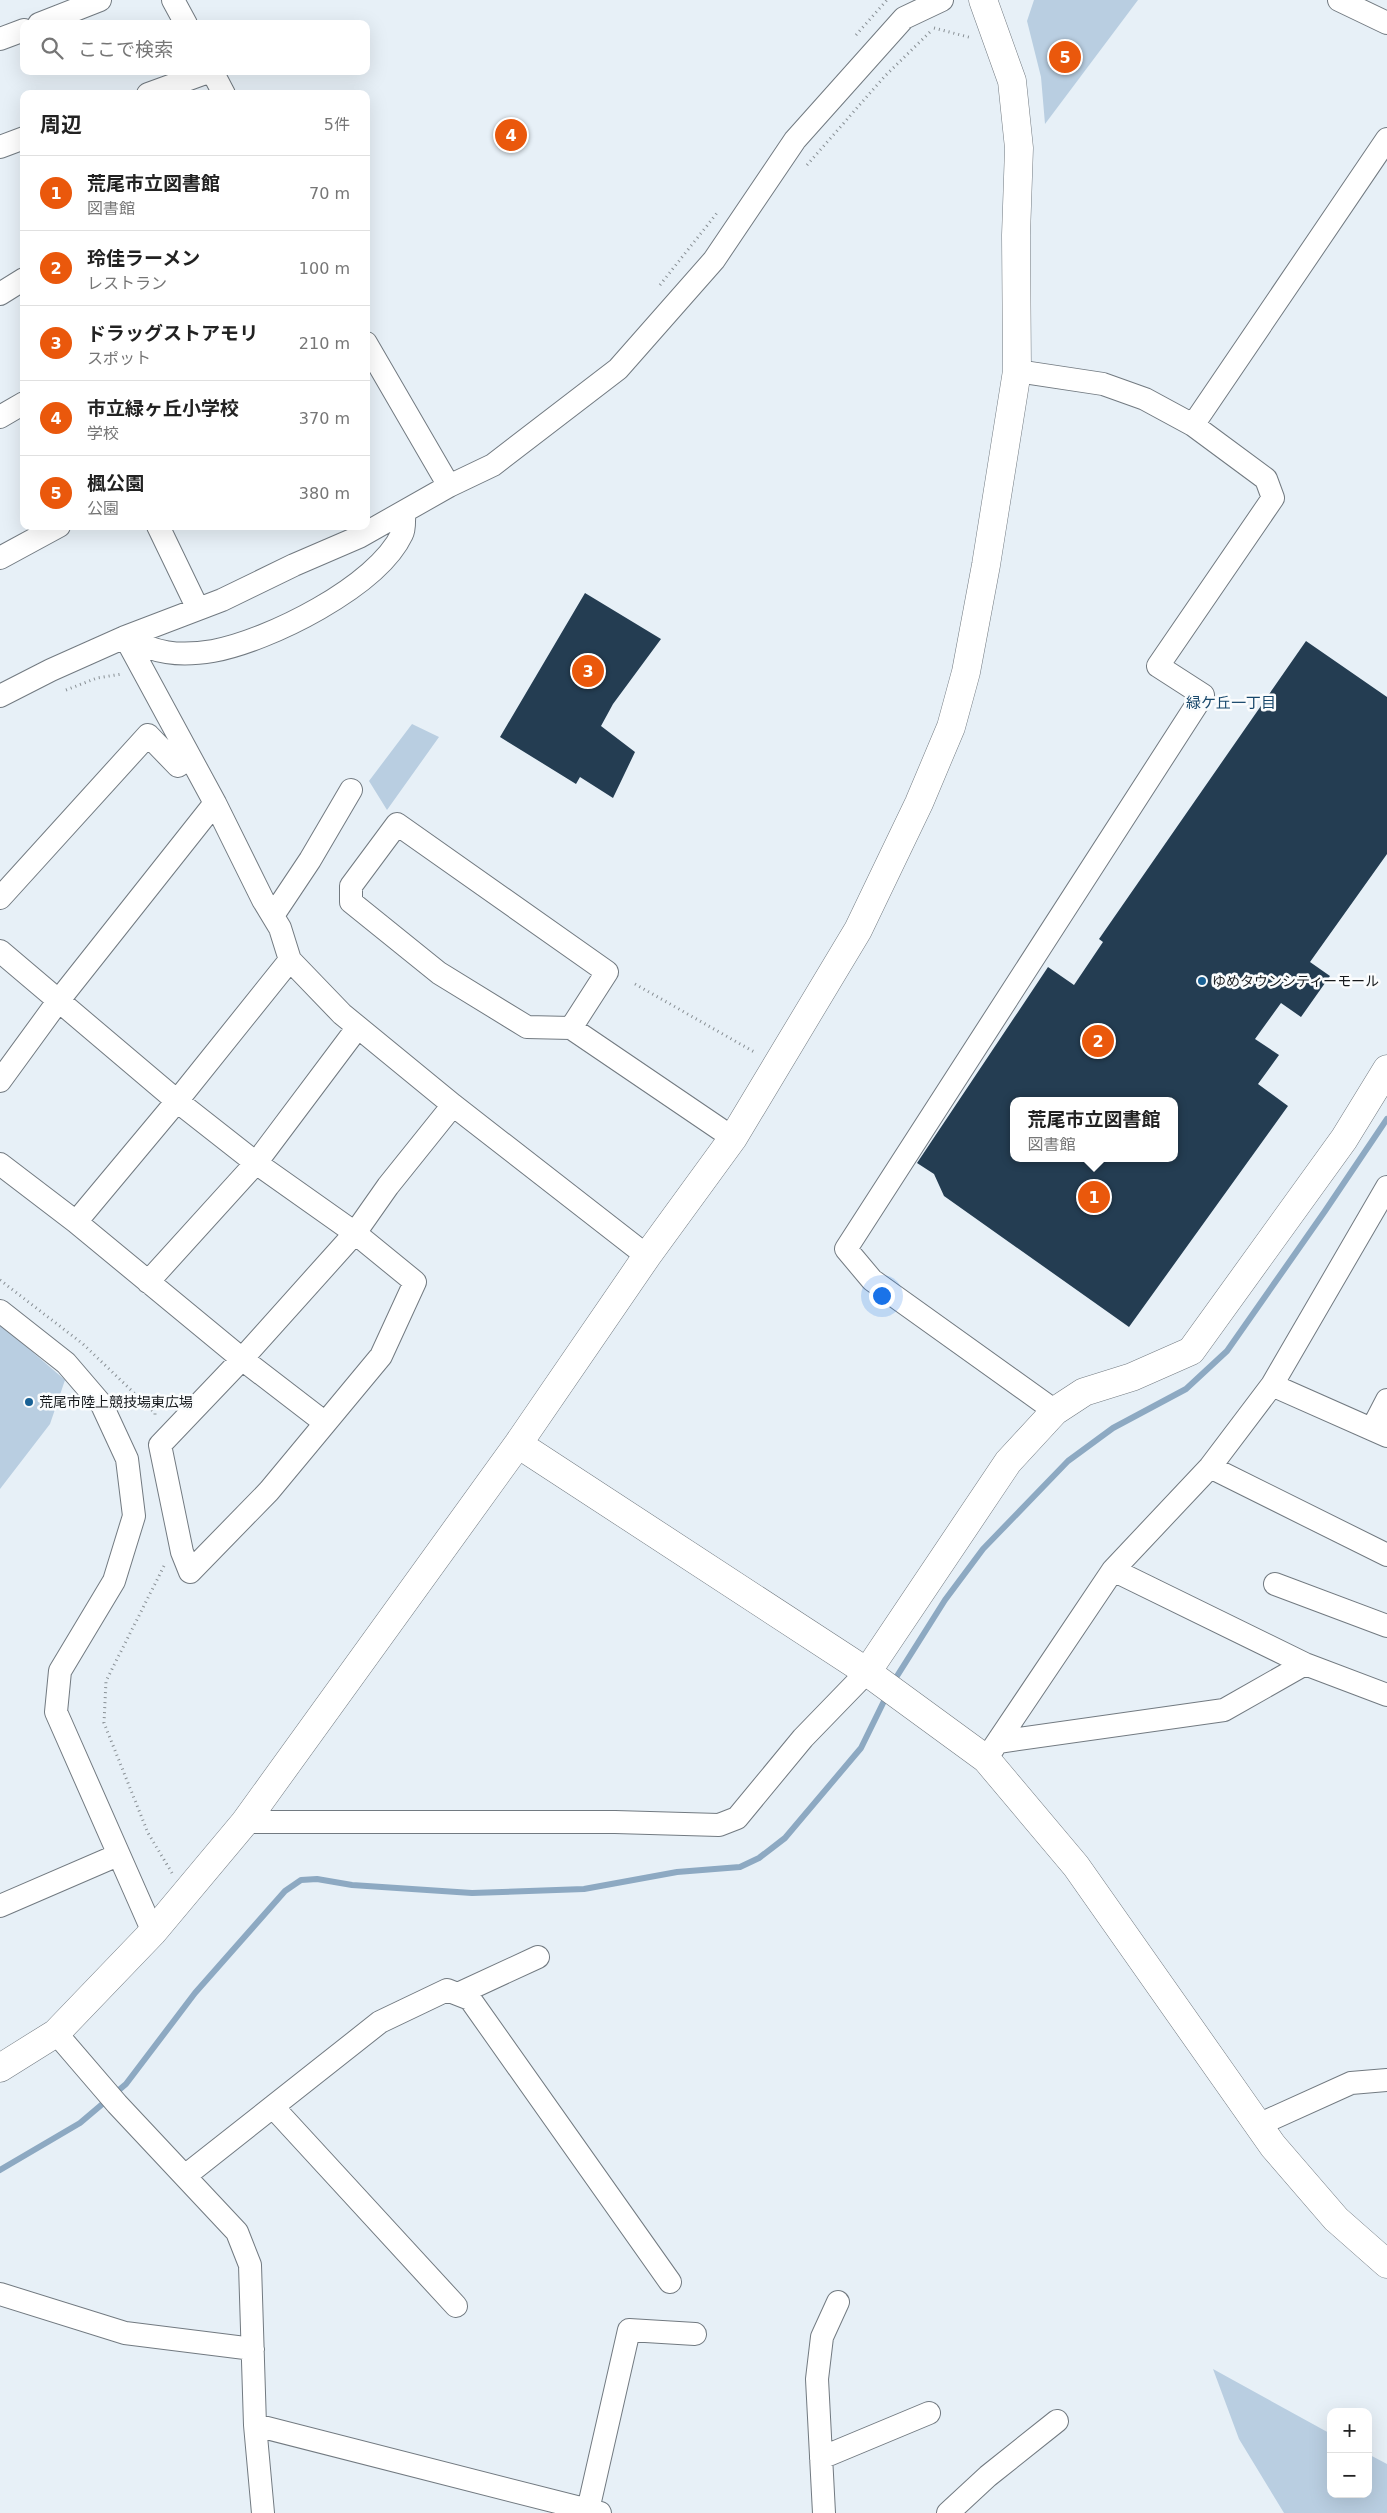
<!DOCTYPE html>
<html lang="ja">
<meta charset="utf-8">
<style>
:root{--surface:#fff;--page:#f6f6f6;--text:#222;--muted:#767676;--line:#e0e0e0;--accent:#ea580c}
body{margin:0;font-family:"DejaVu Sans","Noto Sans JP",sans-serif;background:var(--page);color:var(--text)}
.controls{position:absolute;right:15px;bottom:15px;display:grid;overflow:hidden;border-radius:10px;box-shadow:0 5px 20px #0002}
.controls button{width:45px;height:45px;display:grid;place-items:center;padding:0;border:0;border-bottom:1px solid var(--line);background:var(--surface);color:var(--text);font:25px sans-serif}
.you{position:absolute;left:881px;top:1295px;width:18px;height:18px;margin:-12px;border:4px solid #fff;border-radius:50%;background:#1a73e8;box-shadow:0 0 0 8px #1a73e833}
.badge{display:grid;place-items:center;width:32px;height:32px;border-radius:50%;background:var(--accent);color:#fff;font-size:16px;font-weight:700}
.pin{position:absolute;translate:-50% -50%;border:2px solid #fff;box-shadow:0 1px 5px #0006}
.popup{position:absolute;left:1010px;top:1097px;width:168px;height:65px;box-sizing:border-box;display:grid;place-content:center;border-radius:10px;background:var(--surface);filter:drop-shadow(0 1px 4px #0005);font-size:16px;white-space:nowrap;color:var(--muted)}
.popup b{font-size:19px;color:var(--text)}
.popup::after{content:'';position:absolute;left:50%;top:100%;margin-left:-10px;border:10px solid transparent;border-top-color:var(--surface)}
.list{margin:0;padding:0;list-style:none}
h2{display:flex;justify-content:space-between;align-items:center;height:65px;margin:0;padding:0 20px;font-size:21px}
h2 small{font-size:16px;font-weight:400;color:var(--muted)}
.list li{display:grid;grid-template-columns:32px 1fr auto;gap:15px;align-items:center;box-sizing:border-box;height:75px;padding:0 20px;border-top:1px solid var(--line)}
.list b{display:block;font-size:19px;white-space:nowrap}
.list p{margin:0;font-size:16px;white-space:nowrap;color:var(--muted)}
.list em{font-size:16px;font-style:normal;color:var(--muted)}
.icon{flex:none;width:28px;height:28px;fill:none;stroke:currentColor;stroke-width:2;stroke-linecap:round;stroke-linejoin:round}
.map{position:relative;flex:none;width:1387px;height:2513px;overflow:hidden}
.search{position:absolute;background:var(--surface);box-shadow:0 5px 20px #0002;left:20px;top:20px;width:350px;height:55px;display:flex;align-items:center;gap:12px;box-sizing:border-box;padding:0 18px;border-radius:10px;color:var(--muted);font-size:19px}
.panel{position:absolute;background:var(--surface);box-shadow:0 5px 20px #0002;left:20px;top:90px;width:350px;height:440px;border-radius:10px}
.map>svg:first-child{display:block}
</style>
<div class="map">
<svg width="1387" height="2513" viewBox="0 0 1387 2513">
<rect width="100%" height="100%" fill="#e7f0f7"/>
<!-- green -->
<path fill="#b9cee1" d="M 1034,0 L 1138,0 L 1045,124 L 1041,77 L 1027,21 Z
M 412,724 L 439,737 L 387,810 L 369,781 Z
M 0,1324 L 65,1380 L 50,1424 L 0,1489 Z
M 1213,2369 L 1331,2434 L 1331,2494 L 1368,2494 L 1368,2454 L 1387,2464 L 1387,2513 L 1284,2513 L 1239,2439 Z"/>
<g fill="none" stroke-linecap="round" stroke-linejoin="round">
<!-- stream -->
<path stroke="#8da9c2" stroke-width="6" d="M 892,1684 L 945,1600 L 983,1549 L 1068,1461 L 1113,1428 L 1186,1389 L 1227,1351 L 1325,1211 L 1387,1119
M 0,2170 L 80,2123 L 126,2084 L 195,1993 L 285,1891 L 301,1880 L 317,1879 L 352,1885 L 472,1893 L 584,1889 L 677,1872 L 740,1867 L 759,1858 L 785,1838 L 861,1748 L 887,1695"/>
</g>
<!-- building -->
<path fill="#243d52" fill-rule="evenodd" d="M 585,593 L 661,639 L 613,704 L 601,726 L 635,752 L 613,798 L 580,777 L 576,784 L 500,737 Z
M 1306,641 L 1387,697 L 1387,854 L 1310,962 L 1330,976 L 1301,1017 L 1281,1003 L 1255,1039 L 1279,1055 L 1258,1084 L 1288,1106 L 1129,1327 L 944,1196 L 934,1174 L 917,1163 L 1048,967 L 1074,985 L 1103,942 L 1099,939 ZM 1014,1101 L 1174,1101 L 1174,1158 L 1014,1158 Z"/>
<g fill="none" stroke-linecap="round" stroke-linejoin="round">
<!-- street casing -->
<g stroke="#727a81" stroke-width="24">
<path id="street" d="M 173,0 L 186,24
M 1339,0 L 1387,23
M 39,24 L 100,0
M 0,39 L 24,30
M 212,71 L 224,94
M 148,94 L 211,71
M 0,147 L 24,138
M 0,294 L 24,279
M 366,343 L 449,486
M 1017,371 L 1103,384 L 1145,399 L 1193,425 L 1266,479 L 1273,498 L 1158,666 L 1203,695 L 846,1249 L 872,1280 L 1055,1411
M 0,417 L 24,403
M 1193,425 L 1387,139
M 158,526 L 198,609
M 0,558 L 59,526
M 125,637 L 215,803 L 263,900 L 280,928 L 290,960 L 342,1014 L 453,1105 L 647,1256
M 125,637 C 155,653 178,657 213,651 C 268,641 377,587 402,534 C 405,529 404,518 404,512
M 0,696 L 51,670 L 125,637 L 222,600 L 294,565 L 359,537 L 449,486 L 493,465 L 618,369 L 714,260 L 795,140 L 904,18 L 942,0
M 0,898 L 148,735 L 178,766 L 189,757
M 274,914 L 310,860 L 351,790
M 0,951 L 177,1101 L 256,1163 L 355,1233 L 415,1282 L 381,1356 L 269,1491 L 190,1572 L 182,1552 L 160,1445 L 242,1359 L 324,1422
M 571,1028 L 607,972 L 397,824 L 351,886 L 351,902 L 439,973 L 527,1027 L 571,1028 L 733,1138
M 0,1081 L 59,1000 L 215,803
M 0,1164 L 76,1222 L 242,1359 L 355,1233 L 388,1186 L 453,1105
M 76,1222 L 177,1101 L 290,960
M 148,1282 L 256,1163 L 358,1027
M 0,1311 L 66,1363 L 102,1405 L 127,1459 L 134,1516 L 114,1581 L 60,1671 L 56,1712 L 153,1932
M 1272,1385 L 1387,1436
M 1372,1429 L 1387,1400
M 1210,1467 L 1387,1555
M 1113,1570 L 1305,1664 L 1387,1695
M 1275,1584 L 1387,1626
M 998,1742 L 1224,1710 L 1305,1664
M 986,1759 L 1113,1570 L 1210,1467 L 1272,1385 L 1387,1187
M 245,1822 L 615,1822 L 719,1825 L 737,1818 L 803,1738 L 867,1672
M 0,1906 L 118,1855
M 458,1994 L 538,1957
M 56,2033 L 117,2104 L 237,2232 L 250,2265 L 255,2425 L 263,2513
M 273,2107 L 456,2306
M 1258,2125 L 1351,2083 L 1387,2080
M 185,2176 L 380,2022 L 447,1990 L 470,1999 L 670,2282
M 0,2294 L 125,2333 L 253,2349
M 255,2425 L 600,2513
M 821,2458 L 929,2413
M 588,2510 L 629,2330 L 695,2334
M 824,2513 L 817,2379 L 822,2337 L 838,2302
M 948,2513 L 988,2476 L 1057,2421"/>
</g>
<!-- secondary casing -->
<g stroke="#727a81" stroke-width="29">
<path id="secondary" d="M 518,1444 L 867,1672 L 986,1759 L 1076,1866 L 1273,2146 L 1336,2219 L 1387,2264
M 867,1672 L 1008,1462 L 1055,1411 L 1084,1392 L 1132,1377 L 1191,1351 L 1344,1139 L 1387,1069
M 0,2068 L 56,2033 L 153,1932 L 245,1822 L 518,1444 L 647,1256 L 733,1138 L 858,930 L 919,803 L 951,727 L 966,672 L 986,565 L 1017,371 L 1016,235 L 1019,148 L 1012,81 L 983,0"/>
</g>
<!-- path -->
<path stroke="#888f94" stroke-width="3" stroke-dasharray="1 4" stroke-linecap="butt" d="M 934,28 L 972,38
M 856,35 L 887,0
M 807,165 L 885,76 L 930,32
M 660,285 L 717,213
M 66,690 L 97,678 L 122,674
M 635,984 L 756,1053
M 0,1280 L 83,1344 L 155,1413 L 155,1418
M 164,1566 L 106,1681 L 104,1723 L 148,1833 L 172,1873"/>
<!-- street -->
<use href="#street" stroke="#fff" stroke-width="22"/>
<!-- secondary -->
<use href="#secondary" stroke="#fff" stroke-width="28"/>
</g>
<!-- markers -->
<g fill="#196195" stroke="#fafcfd" stroke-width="2">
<circle cx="1202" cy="981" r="5"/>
<circle cx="29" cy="1402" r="5"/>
</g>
<g text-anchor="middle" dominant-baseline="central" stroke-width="5" stroke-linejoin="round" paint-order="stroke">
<!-- poi labels -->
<g font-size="14" fill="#171a1d" stroke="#fafcfd" text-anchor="start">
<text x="1212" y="981">ゆめタウンシティーモール</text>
<text x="39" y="1402">荒尾市陸上競技場東広場</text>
</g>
<!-- neighbourhood labels -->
<g font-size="15" fill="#16466a" stroke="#fafcfd">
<text x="1231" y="703">緑ケ丘一丁目</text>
</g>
</g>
</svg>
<div class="controls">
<button>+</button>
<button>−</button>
</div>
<div class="you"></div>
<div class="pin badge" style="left:1094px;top:1197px">1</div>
<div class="popup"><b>荒尾市立図書館</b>図書館</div>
<div class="pin badge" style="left:1098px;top:1041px">2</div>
<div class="pin badge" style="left:588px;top:671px">3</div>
<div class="pin badge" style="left:511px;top:135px">4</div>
<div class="pin badge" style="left:1065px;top:57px">5</div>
<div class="search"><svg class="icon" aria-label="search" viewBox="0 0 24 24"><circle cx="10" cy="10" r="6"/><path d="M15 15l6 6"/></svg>ここで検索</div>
<section class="panel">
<h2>周辺<small>5件</small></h2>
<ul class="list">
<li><span class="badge">1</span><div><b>荒尾市立図書館</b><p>図書館</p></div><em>70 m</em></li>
<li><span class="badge">2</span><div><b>玲佳ラーメン</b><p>レストラン</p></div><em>100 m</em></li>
<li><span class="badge">3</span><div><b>ドラッグストアモリ</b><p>スポット</p></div><em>210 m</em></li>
<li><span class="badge">4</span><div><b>市立緑ヶ丘小学校</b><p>学校</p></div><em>370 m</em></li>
<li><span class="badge">5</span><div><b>楓公園</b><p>公園</p></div><em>380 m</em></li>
</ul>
</section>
</div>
